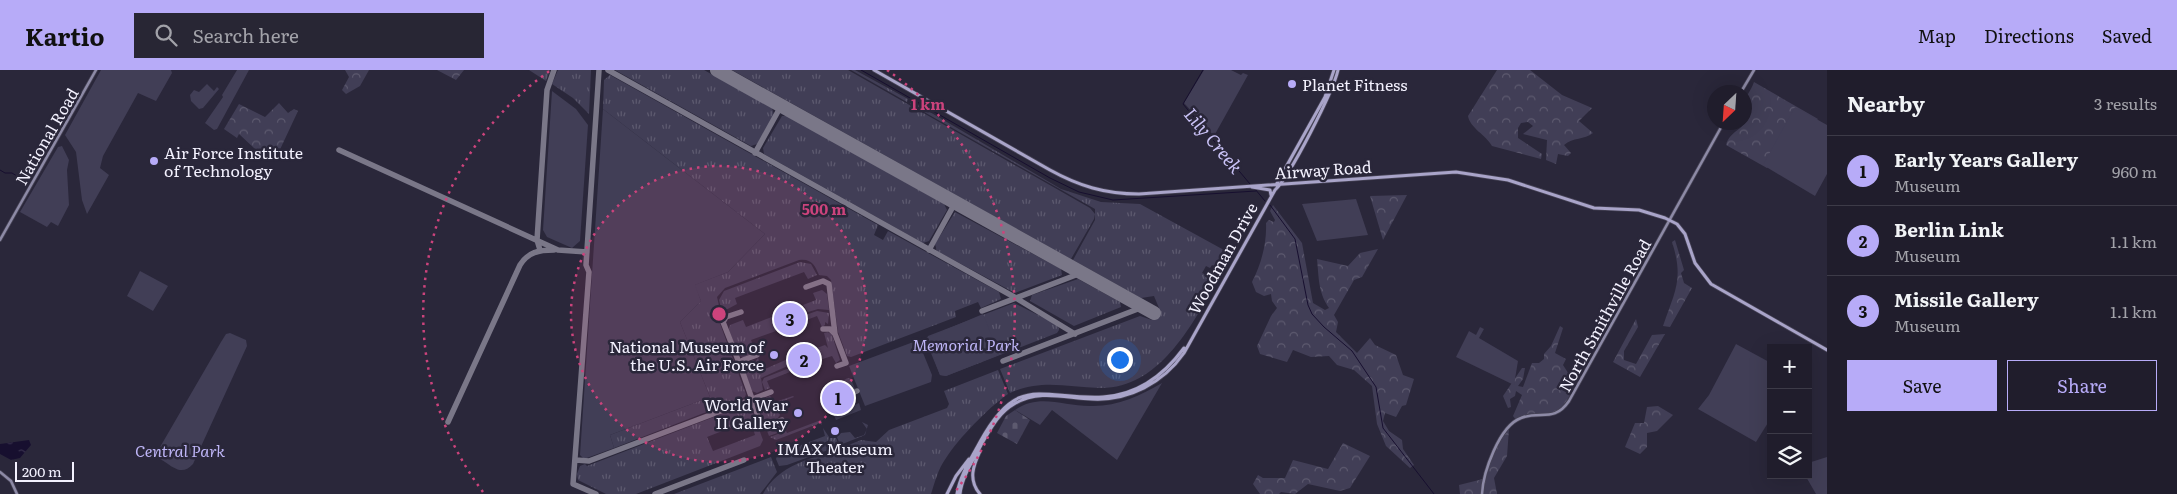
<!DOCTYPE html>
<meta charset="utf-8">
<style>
:root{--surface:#201d2c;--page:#282634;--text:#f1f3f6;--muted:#a2a2a9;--line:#3d3b48;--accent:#b7abf8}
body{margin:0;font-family:Literata,serif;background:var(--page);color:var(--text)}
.controls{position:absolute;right:15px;bottom:15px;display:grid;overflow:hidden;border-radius:0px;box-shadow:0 5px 20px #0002}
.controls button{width:45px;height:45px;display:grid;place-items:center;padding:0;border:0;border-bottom:1px solid var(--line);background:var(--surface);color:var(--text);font:25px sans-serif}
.compass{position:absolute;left:1707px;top:15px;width:45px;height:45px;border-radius:50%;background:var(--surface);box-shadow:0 5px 20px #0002;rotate:205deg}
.scale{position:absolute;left:15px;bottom:12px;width:59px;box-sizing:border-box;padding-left:5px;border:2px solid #f3f1fe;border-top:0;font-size:14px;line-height:18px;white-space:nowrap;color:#f3f1fe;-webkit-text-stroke:4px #2a273a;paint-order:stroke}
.you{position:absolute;left:1119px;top:289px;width:18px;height:18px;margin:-12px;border:4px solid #fff;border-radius:50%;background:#1a73e8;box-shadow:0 0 0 8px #1a73e833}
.badge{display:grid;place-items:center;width:32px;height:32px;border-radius:50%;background:var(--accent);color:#111;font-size:16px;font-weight:700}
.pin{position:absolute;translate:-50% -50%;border:2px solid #fff;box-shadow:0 1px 5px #0006}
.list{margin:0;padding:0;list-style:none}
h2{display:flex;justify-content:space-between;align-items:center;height:65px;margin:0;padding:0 20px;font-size:21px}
h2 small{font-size:16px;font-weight:400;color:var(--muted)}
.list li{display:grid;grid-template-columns:32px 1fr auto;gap:15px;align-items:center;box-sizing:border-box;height:70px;padding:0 20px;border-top:1px solid var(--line)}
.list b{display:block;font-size:19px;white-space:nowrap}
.list p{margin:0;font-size:16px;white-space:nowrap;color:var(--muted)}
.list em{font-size:16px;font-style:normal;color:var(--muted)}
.actions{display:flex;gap:10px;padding:15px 20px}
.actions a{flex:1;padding:11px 0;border:1px solid var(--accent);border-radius:0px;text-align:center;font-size:18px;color:var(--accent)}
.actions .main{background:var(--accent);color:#111}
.icon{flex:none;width:28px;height:28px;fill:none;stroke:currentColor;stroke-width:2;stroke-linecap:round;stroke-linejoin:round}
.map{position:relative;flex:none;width:1827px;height:424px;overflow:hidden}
header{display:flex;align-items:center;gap:30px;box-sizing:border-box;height:70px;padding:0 25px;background:var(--accent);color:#111}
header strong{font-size:24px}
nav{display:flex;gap:28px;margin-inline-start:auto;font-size:18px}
.search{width:350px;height:45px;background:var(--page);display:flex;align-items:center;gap:12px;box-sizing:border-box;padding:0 18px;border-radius:0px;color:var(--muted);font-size:19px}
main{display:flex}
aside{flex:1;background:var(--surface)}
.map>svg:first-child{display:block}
</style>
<header>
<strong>Kartio</strong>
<div class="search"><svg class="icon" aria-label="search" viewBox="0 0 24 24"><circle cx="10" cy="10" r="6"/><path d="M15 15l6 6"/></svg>Search here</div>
<nav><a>Map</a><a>Directions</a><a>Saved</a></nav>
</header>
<main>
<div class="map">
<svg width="1827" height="424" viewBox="0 0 1827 424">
<defs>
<pattern id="grass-tufts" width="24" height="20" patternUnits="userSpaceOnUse" patternTransform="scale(1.25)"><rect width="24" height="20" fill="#413e56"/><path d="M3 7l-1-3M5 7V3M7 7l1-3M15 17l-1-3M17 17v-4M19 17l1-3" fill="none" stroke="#5d5a6f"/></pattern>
<pattern id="forest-crowns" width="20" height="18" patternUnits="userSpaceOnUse" patternTransform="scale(1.25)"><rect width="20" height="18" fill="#413e56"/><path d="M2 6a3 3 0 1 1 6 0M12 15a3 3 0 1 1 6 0" fill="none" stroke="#5d5a6f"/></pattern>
<pattern id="cemetery-stones" width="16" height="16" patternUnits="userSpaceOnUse" patternTransform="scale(1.25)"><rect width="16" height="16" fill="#413e56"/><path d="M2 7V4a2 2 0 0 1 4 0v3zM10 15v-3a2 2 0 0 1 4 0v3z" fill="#5d5a6f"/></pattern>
<pattern id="water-ripples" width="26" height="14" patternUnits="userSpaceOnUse" patternTransform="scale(1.25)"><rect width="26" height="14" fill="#170f2f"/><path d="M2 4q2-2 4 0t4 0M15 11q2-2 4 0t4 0" fill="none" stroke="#39324e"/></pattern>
</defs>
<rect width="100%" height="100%" fill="#2a273a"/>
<!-- grass -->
<path fill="url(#grass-tufts)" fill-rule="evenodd" d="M 529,0 L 550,0 L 546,11 Z
M 558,0 L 591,0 L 589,44 L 573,28 L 552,14 Z
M 615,0 L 704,0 L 772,38 L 774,45 L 757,74 L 751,76 Z
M 732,0 L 848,0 L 1090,138 L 1095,144 L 1094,149 L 1071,189 Z
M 851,0 L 855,0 L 908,29 L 907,32 Z
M 610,5 L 878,155 L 874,165 L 883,170 L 888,161 L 999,222 L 1001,229 L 981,238 L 978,232 L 955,241 L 956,247 L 851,287 L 847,286 L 838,262 L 831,210 L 827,206 L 819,205 C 815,195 811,188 799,190 L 725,218 L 717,227 L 721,244 L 719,251 L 746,324 L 745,327 L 614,378 L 610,365 L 710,327 L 680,252 L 701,231 L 694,215 L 728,202 L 765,164 L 603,39 L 604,10 Z
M 911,31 L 1061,119 L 1101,132 L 1140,134 L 1233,185 C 1227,196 1222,203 1216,213 C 1191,257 1158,319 1100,318 C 1068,317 1040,309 1010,323 L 1000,299 L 1140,246 L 1152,250 L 1159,238 L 1154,226 L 1141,228 L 1073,190 L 1095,150 L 1095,139 L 910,34 ZM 1212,195 L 1220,199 L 1217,210 L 1202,203 L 1206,196 L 1210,198 Z
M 782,46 L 787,46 L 944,134 L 947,140 L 929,171 L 923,173 L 764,84 L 763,78 Z
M 955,142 L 1061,199 L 1062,205 L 1015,223 L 937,181 L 935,174 Z
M 800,192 L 811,194 L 817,205 L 808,209 L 804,202 L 735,228 L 737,234 L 722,242 L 719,230 L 724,221 Z
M 1078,209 L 1120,232 L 1121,237 L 1074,256 L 1030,231 L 1032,225 Z
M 822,220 L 827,224 L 829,240 L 818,239 L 808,242 L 803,235 L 816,230 L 813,223 Z
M 1014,233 L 1058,255 L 1059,260 L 1057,263 L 946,306 L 940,305 L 926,271 L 928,266 Z
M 817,241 L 829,243 L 828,254 L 825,252 L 825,255 L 822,257 L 817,246 L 796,254 L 797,248 Z
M 777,245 L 785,247 L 790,256 L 751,270 L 756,282 L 744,287 L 739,286 L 729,260 L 730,255 L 743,250 L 746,257 Z
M 828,262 L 832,265 L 840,290 L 836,293 L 832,286 L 807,294 L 803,283 L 807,286 L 806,282 L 825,275 L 828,278 L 824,263 Z
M 800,284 L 805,296 L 767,311 L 770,318 L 765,320 L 762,312 L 764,308 L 792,297 L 793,300 L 802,295 L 800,288 L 797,289 L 796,286 Z
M 758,288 L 762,298 L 765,299 L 790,288 L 792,294 L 761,308 L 763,320 L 757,323 L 752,321 L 743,297 L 745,293 L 753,290 L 755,292 Z
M 998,300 L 1008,324 C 988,338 959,368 946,388 C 938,399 935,412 931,424 L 763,424 C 778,395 811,389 840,378 L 842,383 L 841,378 L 861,370 L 876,372 L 889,360 L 947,338 L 949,334 L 944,321 Z
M 848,308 L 851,309 L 855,319 L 847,323 L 842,311 Z
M 770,326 L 775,332 L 793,326 L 794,327 L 759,340 L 759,331 Z
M 859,333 L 861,340 L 836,350 L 834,345 Z
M 745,335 L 751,337 L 755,348 L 707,367 L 713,381 L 755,365 L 752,355 L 756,351 L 763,370 L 760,376 L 636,424 L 606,424 L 578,410 L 577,404 L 580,396 L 585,394 L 587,396 Z
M 776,335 L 780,345 L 777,349 L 764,351 L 760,342 Z
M 821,350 L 822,355 L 820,353 L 776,370 L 770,367 L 786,361 L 787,363 Z
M 782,352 L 786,360 L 769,366 L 766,358 Z
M 862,352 L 868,355 L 865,365 L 840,375 L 837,367 L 841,363 L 850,362 L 855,368 L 864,365 L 867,359 Z
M 823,358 L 829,367 L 828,371 L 810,379 L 829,373 L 830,368 L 836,368 L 839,376 L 787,395 L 779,396 L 776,389 L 778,384 L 792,379 L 795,385 L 791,385 L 792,387 L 805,383 L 804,380 L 795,384 L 793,378 L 825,366 Z
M 771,387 L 777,402 L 760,424 L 674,424 Z"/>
<!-- forest -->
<path fill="url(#forest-crowns)" d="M 345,0 L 369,0 L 360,16 L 346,24 L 342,20 L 349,7 Z
M 437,0 L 464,0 L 456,10 Z
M 1497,0 L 1530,0 L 1562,25 L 1592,38 L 1579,51 L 1593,63 C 1584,70 1573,67 1564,75 L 1571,83 L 1568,86 L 1558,84 L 1556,94 L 1546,90 L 1547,70 L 1523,64 L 1533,56 L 1528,52 L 1521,53 L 1518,58 L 1518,68 L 1542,84 L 1541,89 L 1492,76 C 1486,65 1470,58 1468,46 Z
M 1754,12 L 1818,49 L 1767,98 L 1726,75 C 1730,61 1743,60 1748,48 C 1737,33 1750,25 1754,12 Z
M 279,33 L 288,43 L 294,39 L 298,41 L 276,88 L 254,78 L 239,64 L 237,68 L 224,59 L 239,34 L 265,47 Z
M 1407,125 L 1383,170 L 1370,126 Z
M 1273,135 L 1302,173 L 1313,233 L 1325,240 L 1329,238 C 1318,222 1319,208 1317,189 L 1348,196 L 1360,183 L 1378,179 L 1362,207 L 1354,210 L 1334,245 L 1338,252 L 1336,262 L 1357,283 L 1370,268 L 1375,275 L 1396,285 L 1403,305 L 1414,309 L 1406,335 L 1402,336 L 1396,347 L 1385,343 L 1383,351 L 1389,361 L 1402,370 L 1403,379 L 1414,395 L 1410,398 L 1386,376 L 1377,354 L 1372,316 L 1354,300 L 1337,295 L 1329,286 L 1311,287 L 1293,280 L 1287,292 L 1260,284 L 1257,276 L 1271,246 L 1277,238 L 1272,231 L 1271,224 L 1264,226 L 1256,222 L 1252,212 C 1261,195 1267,173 1266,153 L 1269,150 L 1274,152 L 1275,150 L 1270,141 Z
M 1675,170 L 1684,200 L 1681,203 L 1684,213 L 1692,218 L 1670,257 L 1663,256 C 1675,221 1684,209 1672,172 Z
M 1636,249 L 1638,257 L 1624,281 L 1624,290 L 1636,294 L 1652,265 L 1665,264 L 1640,307 L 1613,292 Z
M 1560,256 L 1563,258 L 1555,283 L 1566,289 L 1563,295 L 1572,309 L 1568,318 L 1571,323 C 1558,351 1542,343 1516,350 L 1513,346 L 1522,325 L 1516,321 L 1515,326 L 1510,329 L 1511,337 L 1508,338 L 1503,326 L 1522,298 L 1525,298 L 1523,309 L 1518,316 L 1523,317 L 1532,293 L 1539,293 L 1544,289 L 1544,284 L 1551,276 Z
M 1658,336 L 1673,345 L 1657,361 L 1647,363 L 1647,377 L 1640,384 L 1625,377 L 1635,353 L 1644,353 L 1647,337 Z
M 1509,359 L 1507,386 L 1494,408 L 1497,424 L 1460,424 L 1459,415 L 1483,409 L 1499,372 Z
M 1343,373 L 1370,386 L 1350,418 L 1340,421 L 1308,414 L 1295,424 L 1281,422 L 1279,424 L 1260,424 L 1253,414 L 1258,405 L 1263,408 L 1285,408 L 1293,390 L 1328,399 Z"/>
<!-- cemetery -->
<path fill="url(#cemetery-stones)" d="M 1015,340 L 1030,350 L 1017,374 L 997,363 L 1006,346 Z"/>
<!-- park -->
<path fill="#413e56" d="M 101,0 L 171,0 L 172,3 L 156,31 L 138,23 L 103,86 L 100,98 L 109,105 L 87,144 L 82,130 L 76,82 L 65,65 Z
M 237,0 L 249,0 L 217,59 L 214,60 L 205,53 L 223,27 L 222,25 Z
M 1204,0 L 1231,0 L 1241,5 L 1243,3 L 1248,5 L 1214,66 L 1184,33 Z
M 207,14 L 214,21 L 217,17 L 219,19 L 203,38 L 199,39 L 191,31 L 190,25 L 194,20 L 199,22 Z
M 552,21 L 576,39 L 588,55 L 580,171 L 572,178 L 547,167 L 543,160 Z
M 1795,37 L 1827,55 L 1827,104 L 1815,126 L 1763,95 Z
M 603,39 L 765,164 L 728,202 L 695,215 L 701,231 L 680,252 L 710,327 L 610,365 L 614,378 L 584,389 L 580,385 Z
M 62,76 L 69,90 L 67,100 L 69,135 L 58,156 L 51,152 L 47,157 L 20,142 L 58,77 Z
M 1356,129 L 1368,165 L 1317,171 L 1302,134 Z
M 140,201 L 168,216 L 153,241 L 127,226 Z
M 983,244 L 999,285 L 946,306 L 940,305 L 926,268 Z
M 1480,257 L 1484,259 L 1479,268 L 1518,291 L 1514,315 L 1456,287 L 1469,261 L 1476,265 Z
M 230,263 L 246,270 L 247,276 L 193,394 C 183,405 175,399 165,392 C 161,389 158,389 156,384 L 221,272 L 226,264 Z
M 916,271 L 919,273 L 932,305 L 931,312 L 865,336 L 849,296 Z
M 1736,274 L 1771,293 L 1771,348 L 1756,372 L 1698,339 L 1709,325 Z
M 1162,313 L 1117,390 L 1052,340 L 1040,355 L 1015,340 C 1039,323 1063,336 1090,336 C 1116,337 1140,326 1162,313 Z
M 1827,387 L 1827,424 L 1816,424 L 1805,405 L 1808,405 L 1808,393 Z"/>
<!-- water -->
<path fill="url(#water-ripples)" d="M 29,370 L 31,375 L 20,388 L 11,390 L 0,384 L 0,374 Z"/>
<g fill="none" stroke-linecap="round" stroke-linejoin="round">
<!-- stream -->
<path stroke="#170f2f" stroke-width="1" d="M 861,0 L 1050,108 L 1079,122 L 1113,130 L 1256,121
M 1203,0 L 1183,34 L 1250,114
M 0,100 L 5,103 L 12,103 L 25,111
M 1255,119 L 1265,131
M 1270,135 L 1295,169 L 1308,235 L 1312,244 L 1324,257 L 1352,281 L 1376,317 L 1383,358 L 1434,424"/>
<!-- taxiway -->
<path stroke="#7a7788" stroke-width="5.5" d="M 608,0 L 1016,228 L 1075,264
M 339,80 L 558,180 L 587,182
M 755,83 L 781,36
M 540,180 L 537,170 L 547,20 L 554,0
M 929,180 L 955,133
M 806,217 L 823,211 L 829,214 L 835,264
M 982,241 L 1081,203
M 823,259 L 830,259 L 835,264 L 846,293 L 837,296
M 757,285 L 743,290 L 740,295 L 762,357 L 782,350
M 1003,291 L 1143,237
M 740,295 L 723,252 L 726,247 L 741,242
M 847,325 L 857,321
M 448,352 L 520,195 C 528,182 539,180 554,180
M 576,390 L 589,391 L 771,322
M 596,424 L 573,414 L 589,202 L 586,195 L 599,0
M 655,424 L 744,390"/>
<!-- runway -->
<path stroke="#7a7788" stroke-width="14" d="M 717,0 L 1154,243"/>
<!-- secondary casing -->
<g stroke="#464355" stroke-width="4">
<path id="secondary" d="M 1741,22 L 1754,0
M 0,170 L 96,0
M 0,402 L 11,411 L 17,424
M 1482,424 C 1483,403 1499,356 1521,348 C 1540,340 1554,353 1569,331 L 1724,52"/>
</g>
<!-- primary casing -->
<g stroke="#464355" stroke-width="4.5">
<path id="primary" d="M 874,0 L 1050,100 C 1079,116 1105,124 1139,124 L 1456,102 L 1508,110 L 1594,138 L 1639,140 L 1665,148 L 1677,154 L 1685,164 L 1695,193 L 1711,214 L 1827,280
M 1276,115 L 1325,27 L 1334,0
M 1252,117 L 1270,120 L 1271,125
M 947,424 L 956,406 L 969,389
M 957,424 C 960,405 971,389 980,372 C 1018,302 1041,330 1103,327 C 1138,325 1164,305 1184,278
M 960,424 C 962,406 973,391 981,375 C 990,360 998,343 1014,334 C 1039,319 1065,328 1092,329 C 1129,331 1163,313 1184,283 L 1275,120 C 1290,106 1333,22 1338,0
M 980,424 C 968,410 973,396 980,381"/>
</g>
<!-- secondary -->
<use href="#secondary" stroke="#8d8aa6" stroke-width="2.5"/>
<!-- primary -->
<use href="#primary" stroke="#a9a4c9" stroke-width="3"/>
</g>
<!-- distance rings -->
<circle cx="719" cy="244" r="148" fill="#cc437c" fill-opacity=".12"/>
<g fill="none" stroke="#cc437c" stroke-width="2.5" stroke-dasharray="2.5 5">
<circle cx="719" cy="244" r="148"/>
<path d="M483 422A296 296 0 0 1 551 0M887 0A296 296 0 0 1 955 422"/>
</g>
<!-- markers -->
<g fill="#b7abf8" stroke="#2a273a" stroke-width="2">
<circle cx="1292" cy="14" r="5"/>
<circle cx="154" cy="91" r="5"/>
<circle cx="774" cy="285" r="5"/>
<circle cx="798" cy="343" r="5"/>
<circle cx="835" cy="361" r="5"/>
</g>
<g text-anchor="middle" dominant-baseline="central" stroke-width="5" stroke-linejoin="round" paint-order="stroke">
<!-- poi labels -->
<g font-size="16" fill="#f3f1fe" stroke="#2a273a" text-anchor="start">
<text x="1302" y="14">Planet Fitness</text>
<text x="164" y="82">Air Force Institute<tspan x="164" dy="18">of Technology</tspan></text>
<text x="764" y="276" text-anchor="end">National Museum of<tspan x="764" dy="18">the U.S. Air Force</tspan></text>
<text x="788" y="334" text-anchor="end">World War<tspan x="788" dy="18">II Gallery</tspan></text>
<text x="835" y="378" text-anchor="middle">IMAX Museum<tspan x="835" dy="18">Theater</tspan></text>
</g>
<!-- street labels -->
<g font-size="16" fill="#f3f1fe" stroke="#2a273a">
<text transform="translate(46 66) rotate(-60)">National Road</text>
<text transform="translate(1323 99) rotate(-4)">Airway Road</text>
<text transform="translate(1222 188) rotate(-61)">Woodman Drive</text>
<text transform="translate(1604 245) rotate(-61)">North Smithville Road</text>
</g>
<!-- park labels -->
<g font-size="16" font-style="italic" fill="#beb5f6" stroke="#2a273a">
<text x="966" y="274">Memorial Park</text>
<text x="180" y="380">Central Park</text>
</g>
<!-- water labels -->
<g font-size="18" font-style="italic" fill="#cac3f7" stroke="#2a273a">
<text transform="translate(1214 70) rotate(50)">Lily Creek</text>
</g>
</g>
<circle cx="719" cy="244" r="8" fill="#cc437c" stroke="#2a273a" stroke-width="2.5"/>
<g font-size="15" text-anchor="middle" font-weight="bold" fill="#cc437c" stroke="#2a273a" stroke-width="5" stroke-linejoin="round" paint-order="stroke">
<text x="928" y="40">1 km</text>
<text x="824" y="145">500 m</text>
</g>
</svg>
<div class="controls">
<button>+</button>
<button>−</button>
<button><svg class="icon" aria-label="layers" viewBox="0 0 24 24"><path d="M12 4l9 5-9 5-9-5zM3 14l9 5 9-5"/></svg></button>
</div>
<svg class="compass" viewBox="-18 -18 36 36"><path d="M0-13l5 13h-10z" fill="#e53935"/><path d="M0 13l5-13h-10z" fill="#a2a2a9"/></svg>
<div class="scale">200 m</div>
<div class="you"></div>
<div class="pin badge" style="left:838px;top:328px">1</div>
<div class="pin badge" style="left:804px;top:290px">2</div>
<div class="pin badge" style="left:790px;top:249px">3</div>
</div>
<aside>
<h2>Nearby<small>3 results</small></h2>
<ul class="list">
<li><span class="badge">1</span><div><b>Early Years Gallery</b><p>Museum</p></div><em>960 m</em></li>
<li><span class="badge">2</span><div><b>Berlin Link</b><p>Museum</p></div><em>1.1 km</em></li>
<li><span class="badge">3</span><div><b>Missile Gallery</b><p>Museum</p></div><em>1.1 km</em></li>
</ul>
<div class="actions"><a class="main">Save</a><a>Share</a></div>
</aside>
</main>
